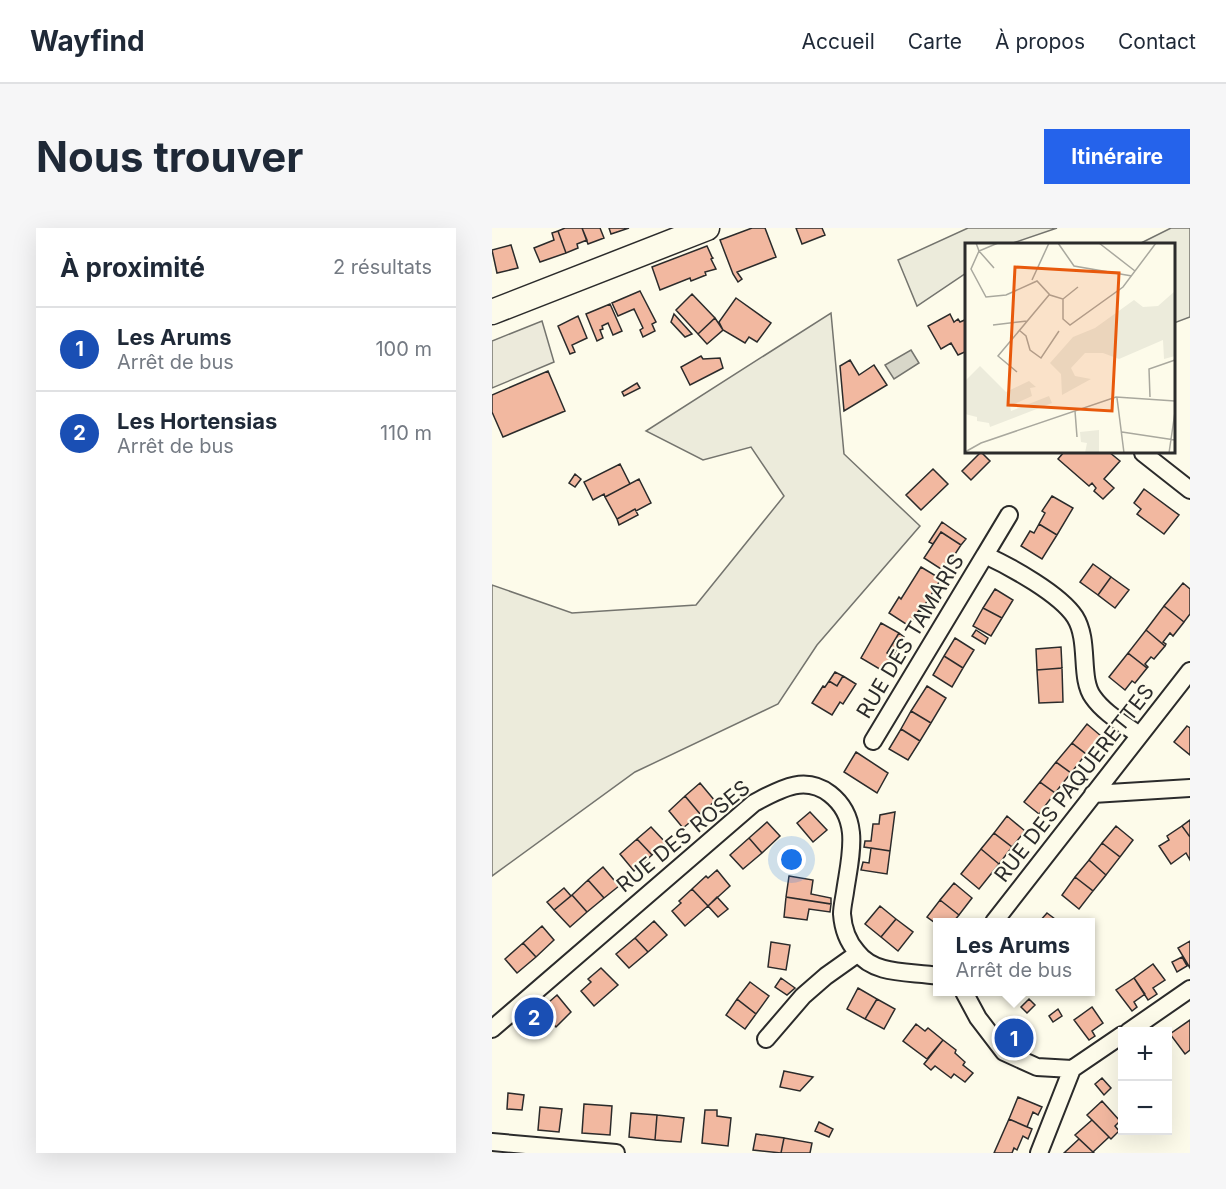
<!DOCTYPE html>
<html lang="fr">
<meta charset="utf-8">
<style>
:root{--surface:#fff;--page:#f6f6f7;--text:#1f2937;--muted:#747a83;--line:#e0e1e3;--accent:#2563eb}
body{margin:0;font-family:Inter,sans-serif;background:var(--page);color:var(--text)}
.controls{position:absolute;right:18px;bottom:18px;display:grid;overflow:hidden;border-radius:0px;box-shadow:0 6px 24px #0002}
.controls button{width:54px;height:54px;display:grid;place-items:center;padding:0;border:0;border-bottom:2px solid var(--line);background:var(--surface);color:var(--text);font:30px sans-serif}
.you{position:absolute;left:300px;top:632px;width:21px;height:21px;margin:-15px;border:4px solid #fff;border-radius:50%;background:#1a73e8;box-shadow:0 0 0 9px #1a73e833}
.badge{display:grid;place-items:center;width:39px;height:39px;border-radius:50%;background:var(--accent);color:#fff;font-size:20px;font-weight:700}
.pin{position:absolute;translate:-50% -50%;border:3px solid #fff;box-shadow:0 2px 6px #0006}
.popup{position:absolute;left:441px;top:690px;width:162px;height:78px;box-sizing:border-box;display:grid;place-content:center;border-radius:0px;background:var(--surface);filter:drop-shadow(0 2px 4px #0005);font-size:20px;white-space:nowrap;color:var(--muted)}
.popup b{font-size:22px;color:var(--text)}
.popup::after{content:'';position:absolute;left:50%;top:100%;margin-left:-12px;border:12px solid transparent;border-top-color:var(--surface)}
.list{margin:0;padding:0;list-style:none}
h2{display:flex;justify-content:space-between;align-items:center;height:78px;margin:0;padding:0 24px;font-size:26px}
h2 small{font-size:20px;font-weight:400;color:var(--muted)}
.list li{display:grid;grid-template-columns:39px 1fr auto;gap:18px;align-items:center;box-sizing:border-box;height:84px;padding:0 24px;border-top:2px solid var(--line)}
.list b{display:block;font-size:22px;white-space:nowrap}
.list p{margin:0;font-size:20px;white-space:nowrap;color:var(--muted)}
.list em{font-size:20px;font-style:normal;color:var(--muted)}
.map{position:relative;flex:none;width:698px;height:925px;overflow:hidden;border-radius:0px}
header{display:flex;align-items:center;gap:36px;box-sizing:border-box;height:84px;padding:0 30px;background:var(--surface);border-bottom:2px solid var(--line)}
header strong{font-size:28px}
nav{display:flex;gap:33px;margin-inline-start:auto;font-size:21px}
.intro{display:flex;align-items:center;justify-content:space-between;box-sizing:border-box;height:144px;padding:0 36px}
h1{margin:0;font-size:42px}
.button{padding:15px 27px;border-radius:0px;background:var(--accent);color:#fff;font-size:21px;font-weight:700}
main{display:flex;gap:36px;padding:0 36px}
aside{flex:1;background:var(--surface);border-radius:0px;box-shadow:0 6px 24px #0002}
.map>svg:first-child{display:block}
</style>
<header>
<strong>Wayfind</strong>
<nav><a>Accueil</a><a>Carte</a><a>À propos</a><a>Contact</a></nav>
</header>
<div class="intro"><h1>Nous trouver</h1><a class="button">Itinéraire</a></div>
<main>
<aside>
<h2>À proximité<small>2 résultats</small></h2>
<ul class="list">
<li><span class="badge" style="background:#1a4fb4">1</span><div><b>Les Arums</b><p>Arrêt de bus</p></div><em>100 m</em></li>
<li><span class="badge" style="background:#1a4fb4">2</span><div><b>Les Hortensias</b><p>Arrêt de bus</p></div><em>110 m</em></li>
</ul>
</aside>
<div class="map">
<svg width="698" height="925" viewBox="0 0 698 925">
<rect width="100%" height="100%" fill="#fdfbea"/>
<!-- green -->
<path fill="#ecebdb" stroke="#74746e" stroke-width="1.5" d="M 476,0 L 565,0 L 518,16 L 475,16 L 474,45 L 425,78 L 406,32 Z
M 679,0 L 698,0 L 698,89 L 682,95 L 682,16 L 647,16 Z
M 339,85 L 352,226 L 428,298 L 325,417 L 286,476 L 143,544 L 0,648 L 0,357 L 80,385 L 204,377 L 292,268 L 259,219 L 211,232 L 154,203 Z"/>
<!-- parking -->
<path fill="#eceadb" stroke="#74746e" stroke-width="1.5" d="M 50,93 L 62,134 L 0,160 L 0,113 Z"/>
<!-- water -->
<path fill="#d8d7c9" stroke="#74746e" stroke-width="1.5" d="M 419,122 L 427,135 L 402,151 L 393,137 Z"/>
<!-- building -->
<path fill="#f2b8a0" stroke="#2b2b2b" stroke-width="1.5" d="M 73,0 L 90,0 L 95,12 L 85,16 L 86,20 L 74,25 L 66,3 Z
M 90,0 L 108,0 L 112,10 L 96,16 Z
M 117,0 L 137,0 L 119,6 Z
M 260,0 L 273,0 L 284,29 L 245,44 L 250,51 L 246,54 L 241,46 L 228,12 Z
M 304,0 L 330,0 L 333,7 L 310,16 Z
M 66,3 L 74,25 L 48,34 L 42,20 L 62,12 L 60,5 Z
M 19,17 L 26,40 L 5,45 L 0,22 Z
M 215,18 L 220,29 L 221,30 L 219,31 L 224,41 L 213,44 L 214,47 L 199,53 L 198,50 L 168,62 L 160,39 Z
M 148,63 L 164,94 L 160,96 L 163,103 L 151,109 L 148,102 L 151,100 L 142,81 L 126,88 L 120,75 Z
M 200,66 L 223,90 L 206,106 L 184,82 Z
M 244,70 L 279,95 L 265,114 L 257,109 L 253,115 L 231,102 L 227,94 Z
M 118,76 L 130,103 L 121,107 L 116,95 L 110,98 L 111,101 L 108,102 L 111,110 L 105,113 L 94,86 Z
M 182,86 L 200,106 L 193,109 L 179,94 Z
M 458,86 L 462,94 L 466,91 L 468,94 L 475,91 L 475,123 L 466,127 L 459,115 L 449,121 L 436,98 Z
M 86,88 L 95,110 L 80,117 L 83,124 L 78,126 L 66,98 Z
M 223,90 L 231,102 L 215,116 L 206,106 Z
M 209,128 L 211,131 L 228,130 L 231,140 L 198,157 L 189,139 Z
M 358,132 L 367,147 L 382,137 L 395,157 L 352,183 L 348,138 Z
M 56,143 L 73,183 L 11,209 L 0,184 L 0,167 Z
M 145,155 L 148,160 L 132,168 L 130,164 Z
M 489,224 L 498,233 L 479,252 L 470,243 Z
M 572,224 L 617,224 L 628,233 L 612,251 L 622,260 L 611,271 L 602,263 L 604,260 L 600,255 L 597,258 L 566,231 Z
M 128,236 L 138,256 L 113,269 L 112,266 L 101,272 L 92,254 Z
M 441,241 L 456,256 L 429,282 L 414,267 Z
M 83,246 L 89,251 L 83,259 L 77,255 Z
M 147,251 L 159,275 L 144,283 L 143,281 L 125,291 L 113,269 Z
M 652,261 L 687,287 L 672,306 L 645,286 L 649,281 L 642,275 Z
M 560,268 L 581,280 L 565,307 L 547,296 L 553,285 L 550,283 Z
M 143,281 L 146,287 L 127,297 L 125,291 Z
M 450,294 L 474,311 L 469,317 L 449,304 L 441,316 L 437,314 Z
M 547,296 L 565,307 L 550,331 L 529,318 L 538,303 L 542,305 Z
M 449,304 L 469,317 L 452,343 L 432,330 Z
M 601,336 L 619,349 L 606,367 L 588,354 Z
M 429,339 L 449,351 L 429,383 L 427,382 L 417,398 L 397,385 L 407,369 L 409,371 Z
M 619,349 L 637,362 L 623,380 L 606,367 Z
M 691,355 L 698,361 L 698,386 L 692,394 L 672,378 Z
M 503,361 L 521,372 L 510,390 L 491,380 Z
M 672,378 L 692,394 L 681,408 L 678,405 L 671,414 L 674,416 L 673,418 L 654,402 Z
M 491,380 L 510,390 L 499,408 L 481,398 Z
M 389,395 L 407,405 L 395,425 L 401,428 L 391,443 L 369,430 Z
M 484,402 L 496,410 L 493,416 L 480,408 Z
M 654,402 L 673,418 L 662,431 L 659,429 L 653,436 L 656,439 L 655,440 L 636,425 Z
M 407,405 L 412,409 L 401,428 L 395,425 Z
M 463,410 L 482,422 L 471,440 L 452,428 Z
M 569,419 L 570,440 L 545,442 L 544,421 Z
M 636,425 L 655,440 L 643,455 L 640,453 L 633,462 L 617,449 Z
M 452,428 L 471,440 L 460,459 L 441,447 Z
M 570,440 L 571,474 L 547,475 L 545,442 Z
M 343,444 L 351,448 L 345,458 L 337,453 Z
M 351,448 L 364,456 L 351,476 L 348,474 L 340,487 L 320,475 L 331,458 L 333,459 L 337,453 L 345,458 Z
M 435,458 L 454,470 L 439,495 L 419,483 Z
M 419,483 L 439,495 L 428,513 L 409,501 Z
M 595,496 L 609,508 L 594,526 L 580,515 Z
M 695,498 L 698,500 L 698,527 L 682,514 Z
M 409,501 L 428,513 L 416,532 L 397,521 Z
M 580,515 L 594,526 L 579,545 L 564,534 Z
M 364,524 L 396,545 L 385,565 L 352,544 Z
M 564,534 L 579,545 L 563,565 L 548,554 Z
M 548,554 L 563,565 L 547,586 L 532,574 Z
M 208,555 L 223,573 L 208,586 L 193,568 Z
M 193,568 L 208,586 L 191,600 L 177,583 Z
M 318,584 L 335,602 L 321,614 L 305,595 Z
M 403,584 L 398,623 L 372,619 L 373,613 L 379,613 L 381,596 L 387,596 L 388,587 Z
M 515,588 L 533,603 L 520,619 L 502,605 Z
M 698,592 L 698,609 L 690,598 Z
M 275,594 L 288,608 L 270,625 L 257,610 Z
M 624,598 L 641,612 L 628,629 L 610,615 Z
M 690,598 L 698,609 L 698,632 L 694,625 L 679,636 L 667,618 L 677,612 L 675,608 Z
M 159,599 L 174,615 L 160,627 L 145,611 Z
M 502,605 L 520,619 L 507,636 L 489,621 Z
M 257,610 L 270,625 L 251,641 L 238,627 Z
M 145,611 L 160,627 L 142,643 L 128,626 Z
M 610,615 L 628,629 L 614,647 L 597,632 Z
M 379,620 L 398,623 L 395,646 L 369,642 L 371,634 L 377,635 Z
M 489,621 L 507,636 L 487,661 L 469,646 Z
M 597,632 L 614,647 L 601,663 L 583,649 Z
M 111,639 L 127,658 L 112,670 L 96,652 Z
M 225,642 L 238,658 L 216,678 L 200,661 L 214,648 L 216,650 Z
M 297,648 L 321,652 L 319,666 L 339,670 L 339,676 L 294,669 Z
M 583,649 L 601,663 L 587,681 L 570,667 Z
M 96,652 L 112,670 L 95,684 L 80,667 Z
M 462,655 L 480,670 L 467,687 L 448,672 Z
M 72,660 L 79,668 L 62,682 L 55,674 Z
M 200,661 L 216,678 L 193,698 L 180,683 L 189,675 L 187,673 Z
M 80,667 L 95,684 L 78,699 L 62,682 Z
M 225,669 L 236,681 L 226,689 L 216,678 Z
M 294,669 L 339,676 L 338,684 L 317,681 L 315,692 L 292,689 Z
M 448,672 L 467,687 L 461,694 L 446,694 L 446,697 L 435,689 Z
M 388,678 L 404,691 L 389,709 L 373,696 Z
M 555,685 L 567,694 L 547,694 Z
M 404,691 L 421,704 L 406,723 L 389,709 Z
M 162,693 L 175,707 L 156,724 L 143,710 Z
M 50,698 L 62,712 L 44,729 L 31,715 Z
M 143,710 L 156,724 L 137,740 L 124,726 Z
M 698,713 L 698,740 L 686,720 Z
M 279,714 L 298,717 L 294,742 L 276,739 Z
M 31,715 L 44,729 L 25,745 L 13,731 Z
M 690,729 L 695,738 L 685,744 L 680,734 Z
M 661,736 L 673,752 L 661,760 L 665,766 L 656,772 L 642,750 Z
M 109,740 L 126,757 L 102,778 L 89,763 L 99,754 L 96,751 Z
M 289,750 L 303,760 L 295,767 L 283,759 Z
M 642,750 L 653,766 L 642,774 L 645,779 L 640,783 L 624,762 Z
M 258,754 L 277,768 L 264,786 L 245,771 Z
M 366,760 L 385,771 L 373,791 L 355,781 Z
M 65,767 L 79,784 L 64,799 L 48,782 Z
M 245,771 L 264,786 L 253,801 L 234,787 Z
M 385,771 L 403,781 L 392,801 L 373,791 Z
M 537,771 L 543,777 L 535,785 L 529,779 Z
M 600,779 L 611,795 L 600,803 L 603,808 L 597,812 L 582,792 Z
M 566,781 L 570,788 L 561,794 L 557,788 Z
M 698,792 L 698,822 L 693,826 L 678,806 Z
M 424,796 L 433,803 L 436,800 L 451,812 L 435,831 L 411,813 Z
M 451,812 L 464,822 L 463,825 L 473,834 L 471,837 L 481,845 L 473,854 L 462,846 L 459,850 L 443,838 L 439,842 L 432,836 Z
M 292,843 L 321,849 L 308,863 L 288,859 Z
M 610,850 L 619,860 L 612,867 L 603,856 Z
M 16,865 L 32,867 L 30,882 L 15,881 Z
M 526,869 L 550,879 L 546,887 L 541,884 L 535,899 L 517,891 Z
M 610,873 L 628,893 L 623,898 L 627,903 L 619,911 L 595,887 Z
M 92,876 L 120,878 L 118,907 L 90,905 Z
M 48,879 L 70,881 L 67,904 L 46,902 Z
M 213,882 L 225,882 L 225,888 L 239,890 L 236,918 L 210,915 Z
M 139,885 L 165,887 L 163,912 L 137,909 Z
M 165,887 L 192,890 L 189,914 L 163,912 Z
M 517,891 L 540,901 L 536,911 L 531,908 L 525,922 L 522,920 L 520,925 L 502,925 Z
M 600,892 L 617,909 L 601,924 L 583,907 Z
M 327,894 L 341,901 L 337,909 L 323,903 Z
M 264,906 L 292,910 L 289,925 L 261,922 Z
M 292,910 L 320,915 L 318,925 L 289,925 Z
M 587,911 L 602,925 L 572,925 Z"/>
<g fill="none" stroke-linecap="round" stroke-linejoin="round">
<!-- minor casing -->
<g stroke="#2b2b2b" stroke-width="20">
<path id="minor" d="M 651,225 L 698,262
M 493,327 L 517,287
M 381,513 L 493,327 C 519,339 568,366 583,389 C 598,413 587,450 601,469 C 612,485 632,496 647,507
M 601,566 L 698,560
M 502,694 L 698,443
M 472,764 L 486,790 L 512,824 L 545,839 L 580,841 L 630,807
M 0,801 L 262,575 C 287,562 312,546 338,566 C 370,591 358,629 353,664 C 352,671 350,679 350,686 C 351,700 356,714 365,724 C 383,748 419,743 446,748
M 636,804 L 698,761
M 274,811 L 311,768 L 334,748 L 365,726
M 0,914 L 124,925
M 547,925 L 580,841"/>
</g>
<!-- secondary casing -->
<g stroke="#2b2b2b" stroke-width="27">
<path id="secondary" d="M 0,84 L 215,0"/>
</g>
<!-- minor -->
<use href="#minor" stroke="#fdfbea" stroke-width="16"/>
<!-- secondary -->
<use href="#secondary" stroke="#fdfbea" stroke-width="24"/>
</g>
<g text-anchor="middle" dominant-baseline="central" stroke-width="4.5" stroke-linejoin="round" paint-order="stroke">
<!-- street labels -->
<g font-size="21" fill="#2b2b2b" stroke="#fdfbea">
<text transform="translate(418 408) rotate(-59)">RUE DES TAMARIS</text>
<text transform="translate(582 555) rotate(-52)">RUE DES PAQUERETTES</text>
<text transform="translate(191 608) rotate(-39)">RUE DES ROSES</text>
</g>
</g>
<!-- overview -->
<g transform="translate(473 15)">
<rect width="210" height="210" fill="#fdfbea"/>
<path d="M 210,48 L 210,113 L 199,116 L 198,97 L 154,116 L 138,110 L 120,110 L 106,125 L 110,133 L 126,136 L 97,152 L 96,131 L 85,120 L 108,94 L 130,85 L 169,57 L 178,64 L 193,63 ZM 15,123 L 41,149 L 64,138 L 71,144 L 65,145 L 67,153 L 45,163 L 46,168 L 84,153 L 87,160 L 25,184 L 24,180 L 12,178 L 12,174 L 0,171 L 0,138 ZM 134,187 L 134,210 L 120,210 L 122,200 L 116,199 L 115,189 Z" fill="#ecebdb"/>
<path fill="none" stroke="#a9a89e" stroke-width="1.5" d="M 11,0 L 14,8 L 6,26 L 21,54 L 41,52 L 72,38 L 85,52 L 98,56 L 98,76 L 105,82 L 158,44 L 191,0M 93,0 L 109,23 L 167,33M 134,0 L 170,28M 29,25 L 14,8 L 33,0M 67,37 L 84,0M 98,56 L 113,44M 28,82 L 62,78M 54,87 L 61,93 L 65,107 L 76,115 L 94,88M 52,129 L 33,113 L 84,52M 185,154 L 184,126 L 210,117M 152,155 L 159,210M 110,168 L 112,194M 157,189 L 210,197M 0,209 L 16,200 L 151,154 L 210,158M 204,210 L 210,169"/>
<path fill="#e8590c" fill-opacity="0.15" stroke="#e8590c" stroke-width="3" d="M 50,24 L 154,30 L 147,168 L 43,162 Z"/>
<rect width="210" height="210" fill="none" stroke="#2b2b2b" stroke-width="3"/>
</g>
</svg>
<div class="controls">
<button>+</button>
<button>−</button>
</div>
<div class="you"></div>
<div class="pin badge" style="left:522px;top:810px;background:#1a4fb4">1</div>
<div class="popup"><b>Les Arums</b>Arrêt de bus</div>
<div class="pin badge" style="left:42px;top:789px;background:#1a4fb4">2</div>
</div>
</main>
